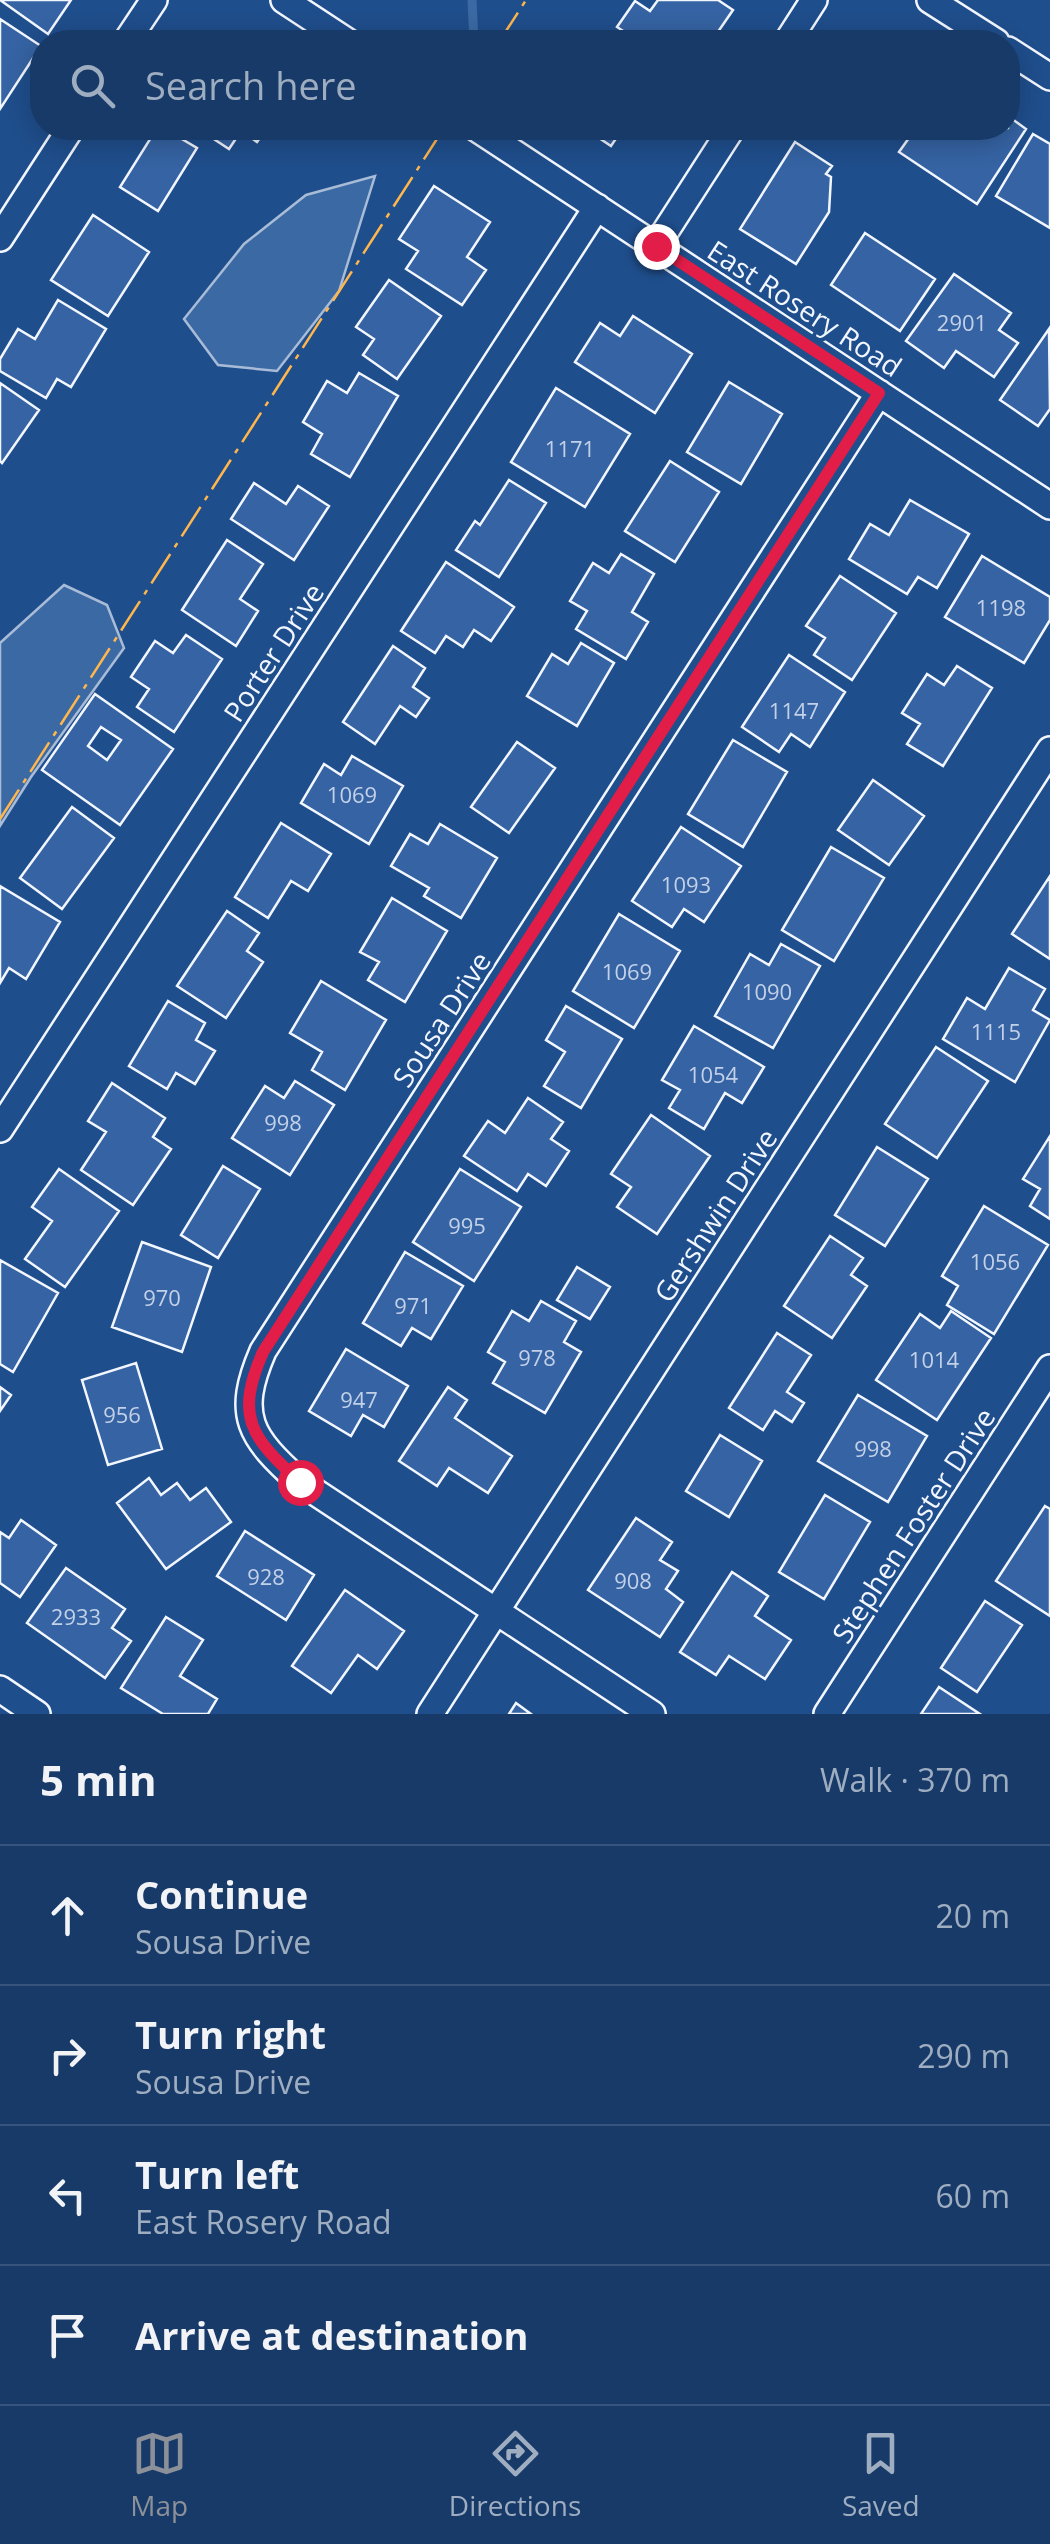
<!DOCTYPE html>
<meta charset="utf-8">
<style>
:root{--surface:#173a69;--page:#20416f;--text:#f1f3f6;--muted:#9eadc0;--line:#36547d;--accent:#8c9099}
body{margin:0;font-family:"Open Sans",sans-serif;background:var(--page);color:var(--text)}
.stop{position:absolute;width:30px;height:30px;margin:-22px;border:8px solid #e11d48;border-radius:50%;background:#fff}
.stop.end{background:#e11d48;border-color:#fff;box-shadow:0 2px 10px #0008}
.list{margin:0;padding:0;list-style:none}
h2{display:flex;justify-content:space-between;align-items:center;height:130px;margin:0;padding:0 40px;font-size:42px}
h2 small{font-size:32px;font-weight:400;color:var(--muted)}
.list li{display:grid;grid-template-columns:65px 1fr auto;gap:30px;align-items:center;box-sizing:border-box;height:140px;padding:0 40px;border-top:2px solid var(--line)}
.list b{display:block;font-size:38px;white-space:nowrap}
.list p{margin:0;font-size:32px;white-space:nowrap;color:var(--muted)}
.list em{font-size:32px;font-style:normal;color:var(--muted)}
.icon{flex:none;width:55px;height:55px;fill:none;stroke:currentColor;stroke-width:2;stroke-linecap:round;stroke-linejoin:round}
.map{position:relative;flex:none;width:1050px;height:1714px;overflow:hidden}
.search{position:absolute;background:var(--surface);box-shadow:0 5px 25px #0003;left:30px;right:30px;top:30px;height:110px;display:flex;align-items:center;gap:25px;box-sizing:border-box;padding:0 35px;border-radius:40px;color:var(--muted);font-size:38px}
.sheet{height:690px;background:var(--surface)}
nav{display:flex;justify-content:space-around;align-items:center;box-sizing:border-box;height:140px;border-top:2px solid var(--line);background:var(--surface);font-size:28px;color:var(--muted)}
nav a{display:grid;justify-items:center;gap:5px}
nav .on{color:var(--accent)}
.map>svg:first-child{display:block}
</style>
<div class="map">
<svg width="1050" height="1714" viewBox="0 0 1050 1714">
<rect width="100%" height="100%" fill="#1f4e8c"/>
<!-- water -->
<path fill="#3b69a3" stroke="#a8bbd7" stroke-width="2.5" d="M 375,176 L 339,291 L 277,371 L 218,365 L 184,319 L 244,244 L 306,195 Z
M 64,585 L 107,605 L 124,648 L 31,777 L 0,826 L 0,643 Z"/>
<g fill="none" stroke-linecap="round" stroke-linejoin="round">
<!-- stream -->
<path stroke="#3b69a3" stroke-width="9" d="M 472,0 L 474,42"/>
</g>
<!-- building -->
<path fill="#3563a3" stroke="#f2f6ff" stroke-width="2.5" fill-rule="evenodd" d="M 0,0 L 71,0 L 48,34 Z
M 658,0 L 718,0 L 733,10 L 711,42 L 640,42 L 617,27 L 635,1 L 650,11 Z
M 0,19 L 41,46 L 0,109 Z
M 1008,116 L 1026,129 L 977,204 L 899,152 L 916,128 L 1008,128 Z
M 157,128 L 163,128 L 197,148 L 158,211 L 120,187 Z
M 197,128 L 267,128 L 257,142 L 241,131 L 229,149 Z
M 584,128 L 623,128 L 611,146 Z
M 1033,134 L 1050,144 L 1050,228 L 996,196 Z
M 795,142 L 832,166 L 826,174 L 831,177 L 829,212 L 796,264 L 740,229 Z
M 434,186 L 490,222 L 467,257 L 486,270 L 462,305 L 406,269 L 418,251 L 399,239 Z
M 93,215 L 149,252 L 108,316 L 51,280 Z
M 865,233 L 935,279 L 900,331 L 831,285 Z
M 954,274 L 1011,313 L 999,330 L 1018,343 L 994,377 L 956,351 L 944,368 L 906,341 Z
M 389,280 L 441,316 L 397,379 L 363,355 L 374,339 L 356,327 Z
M 58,300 L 106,329 L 71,387 L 57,379 L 46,398 L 0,371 L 0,359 L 18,329 L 35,339 Z
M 633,316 L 692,354 L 655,413 L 575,362 L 600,323 L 620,336 Z
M 1049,329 L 1050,409 L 1038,426 L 1000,400 Z
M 359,373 L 398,396 L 350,477 L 311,454 L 322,434 L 303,422 L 327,381 L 347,393 Z
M 729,382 L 782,414 L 741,484 L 687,452 Z
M 0,383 L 39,410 L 2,463 L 0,461 Z
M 556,388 L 630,434 L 585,507 L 511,462 Z
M 670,461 L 719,492 L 675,562 L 625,531 Z
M 509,480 L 546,503 L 499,577 L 456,550 L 475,521 L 480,525 Z
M 254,483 L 286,504 L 298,486 L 329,506 L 294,560 L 231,519 Z
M 910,500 L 969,534 L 937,588 L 918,577 L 907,594 L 849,559 L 870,524 L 889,535 Z
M 227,540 L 263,564 L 240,599 L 258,611 L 236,646 L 182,610 Z
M 621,554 L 654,574 L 632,612 L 648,622 L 626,659 L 576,629 L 587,611 L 570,601 L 593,563 L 609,573 Z
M 982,556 L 1050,597 L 1050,620 L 1024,663 L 945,617 Z
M 446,562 L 514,607 L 491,641 L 474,630 L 463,647 L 446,636 L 435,653 L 401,631 Z
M 840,576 L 896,613 L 852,680 L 814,655 L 825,638 L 806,626 Z
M 186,635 L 222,659 L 174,732 L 137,707 L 149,689 L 131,677 L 155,641 L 173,653 Z
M 581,643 L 614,663 L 577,726 L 527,696 L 552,654 L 568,664 Z
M 393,646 L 425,668 L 413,687 L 429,698 L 416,717 L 400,706 L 375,744 L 343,722 Z
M 789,655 L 845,692 L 810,747 L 791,734 L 779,752 L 742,727 Z
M 957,666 L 992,688 L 943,766 L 907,744 L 920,724 L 902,713 L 927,674 L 944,685 Z
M 95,694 L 173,749 L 120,825 L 42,770 ZM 101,727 L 121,740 L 107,760 L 88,746 Z
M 733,740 L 787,772 L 743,847 L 688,814 Z
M 517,742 L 555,768 L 509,833 L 471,807 Z
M 352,756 L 403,786 L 369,844 L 301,803 L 324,764 L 341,775 Z
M 873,780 L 924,816 L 889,865 L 838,830 Z
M 72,807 L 114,838 L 62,909 L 20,878 Z
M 281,823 L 331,854 L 308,891 L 291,881 L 268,918 L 235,897 Z
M 440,824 L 497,858 L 461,918 L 424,896 L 429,888 L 391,866 L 410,834 L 428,844 Z
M 681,827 L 741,866 L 704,922 L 684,909 L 672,927 L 632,901 Z
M 831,847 L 884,878 L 834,961 L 782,930 Z
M 1050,876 L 1050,959 L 1012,934 Z
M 0,886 L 60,922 L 26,979 L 9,968 L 0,983 Z
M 392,898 L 447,931 L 405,1002 L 368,980 L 379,962 L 360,952 Z
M 227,911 L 259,933 L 247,951 L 263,962 L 226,1018 L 177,986 Z
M 619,914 L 680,951 L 634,1028 L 573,991 Z
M 781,944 L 820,966 L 773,1048 L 715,1016 L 750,954 L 769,965 Z
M 1009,968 L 1045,989 L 1033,1010 L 1050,1020 L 1015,1082 L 943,1039 L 967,998 L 985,1009 Z
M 321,981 L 386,1020 L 345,1090 L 312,1070 L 322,1052 L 290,1033 Z
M 168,1001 L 205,1023 L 196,1040 L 215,1051 L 195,1084 L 176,1073 L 167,1089 L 129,1066 Z
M 566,1006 L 622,1039 L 581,1108 L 544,1086 L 565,1052 L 546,1040 Z
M 694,1026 L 764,1067 L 742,1103 L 725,1093 L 704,1129 L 669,1108 L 680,1090 L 662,1080 Z
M 936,1047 L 988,1081 L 937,1158 L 885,1124 Z
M 295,1081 L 334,1105 L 290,1175 L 232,1138 L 265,1086 L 284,1098 Z
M 112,1083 L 165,1118 L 153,1137 L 171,1149 L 133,1205 L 81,1170 L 106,1132 L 88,1121 Z
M 528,1098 L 563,1122 L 551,1139 L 569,1151 L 546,1186 L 528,1174 L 517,1191 L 464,1156 L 488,1121 L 505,1133 Z
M 651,1115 L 710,1156 L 657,1234 L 617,1207 L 631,1187 L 611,1174 Z
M 1050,1136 L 1050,1219 L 1030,1206 L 1040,1189 L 1023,1179 Z
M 877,1147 L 928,1179 L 885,1246 L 835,1215 Z
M 223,1166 L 260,1189 L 218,1258 L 181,1235 Z
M 59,1169 L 119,1211 L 65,1287 L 25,1259 L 52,1221 L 32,1207 Z
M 460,1169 L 521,1207 L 474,1281 L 413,1242 Z
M 984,1206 L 1048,1245 L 994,1334 L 947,1305 L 958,1286 L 942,1276 Z
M 830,1236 L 863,1258 L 851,1275 L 867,1286 L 832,1338 L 784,1306 Z
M 142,1242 L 211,1267 L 182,1352 L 112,1327 Z
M 405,1252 L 463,1286 L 431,1339 L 412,1328 L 401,1346 L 363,1323 Z
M 0,1260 L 58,1293 L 13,1372 L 0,1364 Z
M 577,1267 L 610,1287 L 590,1319 L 557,1300 Z
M 541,1301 L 576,1321 L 564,1342 L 581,1352 L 545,1413 L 493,1383 L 505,1362 L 488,1352 L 512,1311 L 529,1321 Z
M 951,1311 L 991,1338 L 937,1420 L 876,1380 L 920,1314 L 940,1328 Z
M 777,1333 L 811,1355 L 787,1392 L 804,1403 L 792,1422 L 775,1411 L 763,1430 L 729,1408 Z
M 346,1349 L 408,1386 L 384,1427 L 363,1415 L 351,1436 L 309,1411 Z
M 136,1363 L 162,1449 L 108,1465 L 82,1380 Z
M 0,1387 L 11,1395 L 0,1411 Z
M 448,1387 L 467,1400 L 455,1418 L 512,1456 L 488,1493 L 449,1468 L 437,1486 L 399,1461 Z
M 858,1395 L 927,1436 L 888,1502 L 818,1461 Z
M 720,1435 L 762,1461 L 729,1517 L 686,1491 Z
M 149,1478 L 161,1495 L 177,1483 L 190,1500 L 206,1488 L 231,1522 L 166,1569 L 117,1503 Z
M 825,1495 L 870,1522 L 824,1599 L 779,1572 Z
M 1045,1506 L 1050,1509 L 1050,1616 L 996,1581 Z
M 636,1518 L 672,1542 L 660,1560 L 678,1571 L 666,1589 L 683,1602 L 660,1637 L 588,1590 Z
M 21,1520 L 56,1545 L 20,1597 L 0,1583 L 0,1532 L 9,1538 Z
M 245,1531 L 314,1575 L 286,1620 L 217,1576 Z
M 66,1568 L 125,1609 L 112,1628 L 131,1641 L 105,1678 L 27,1623 Z
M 732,1572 L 768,1596 L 755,1616 L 791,1640 L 765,1679 L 729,1656 L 716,1675 L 680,1652 Z
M 345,1590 L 404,1631 L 377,1669 L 358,1655 L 331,1693 L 292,1666 Z
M 985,1601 L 1022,1625 L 977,1692 L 941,1668 Z
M 166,1617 L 203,1640 L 180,1676 L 217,1699 L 208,1714 L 163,1714 L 121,1688 Z
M 939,1687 L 980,1714 L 921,1714 Z
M 516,1703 L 531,1714 L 509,1714 Z"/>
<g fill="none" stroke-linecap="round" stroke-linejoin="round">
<!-- street casing -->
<g stroke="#f2f6ff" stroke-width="30">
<path id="street" d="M 284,0 L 348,42
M 930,0 L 996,42
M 126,42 L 154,0
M 787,42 L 814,0
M 1008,50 L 1050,77
M 476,128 L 1050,506
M 0,238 L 71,128
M 656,246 L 732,128
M 0,1129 L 597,207
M 0,1689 L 37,1714
M 430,1714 L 1050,750
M 652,1714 L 300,1482 C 250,1437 235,1416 263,1351 L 879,393
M 827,1714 L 1050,1368"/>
</g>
<!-- street -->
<use href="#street" stroke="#1f4e8c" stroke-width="25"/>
<!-- power -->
<path stroke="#ffb74d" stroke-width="2.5" stroke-dasharray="35 8 5 8" stroke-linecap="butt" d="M 499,42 L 526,0
M 0,819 L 444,128"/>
</g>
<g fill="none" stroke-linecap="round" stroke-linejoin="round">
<!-- route -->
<path stroke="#e11d48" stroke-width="12" d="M 300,1482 C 250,1437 235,1416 263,1352 L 879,393 L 656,246"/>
</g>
<g text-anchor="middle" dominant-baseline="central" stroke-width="8" stroke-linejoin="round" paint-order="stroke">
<!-- number labels -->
<g font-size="22" fill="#c3d1e8">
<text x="962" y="322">2901</text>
<text x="570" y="448">1171</text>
<text x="1001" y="607">1198</text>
<text x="794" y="710">1147</text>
<text x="352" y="794">1069</text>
<text x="686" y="884">1093</text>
<text x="627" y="971">1069</text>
<text x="767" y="991">1090</text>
<text x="996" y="1031">1115</text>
<text x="713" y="1074">1054</text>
<text x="283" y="1122">998</text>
<text x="467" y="1225">995</text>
<text x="995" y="1261">1056</text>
<text x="162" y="1297">970</text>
<text x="413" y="1305">971</text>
<text x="537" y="1357">978</text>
<text x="934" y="1359">1014</text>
<text x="359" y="1399">947</text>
<text x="122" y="1414">956</text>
<text x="873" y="1448">998</text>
<text x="266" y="1576">928</text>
<text x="633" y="1580">908</text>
<text x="76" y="1616">2933</text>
</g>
<!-- street labels -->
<g font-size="28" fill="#f2f6ff" stroke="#1f4e8c">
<text transform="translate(805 308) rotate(33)">East Rosery Road</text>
<text transform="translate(273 652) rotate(-57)">Porter Drive</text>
<text transform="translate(441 1019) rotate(-57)">Sousa Drive</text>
<text transform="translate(715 1215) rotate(-57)">Gershwin Drive</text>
<text transform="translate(913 1525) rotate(-57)">Stephen Foster Drive</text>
</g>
</g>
</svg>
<div class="stop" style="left:300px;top:1482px"></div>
<div class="stop end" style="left:656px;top:246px"></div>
<div class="search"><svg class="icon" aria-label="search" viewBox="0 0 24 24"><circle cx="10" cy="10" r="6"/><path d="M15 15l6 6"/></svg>Search here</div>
</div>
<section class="sheet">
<h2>5 min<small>Walk · 370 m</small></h2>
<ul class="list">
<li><svg class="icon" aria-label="ahead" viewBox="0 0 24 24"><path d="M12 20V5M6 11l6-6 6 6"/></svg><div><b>Continue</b><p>Sousa Drive</p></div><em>20 m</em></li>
<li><svg class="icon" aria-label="right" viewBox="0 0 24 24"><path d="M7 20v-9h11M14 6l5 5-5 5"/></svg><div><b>Turn right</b><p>Sousa Drive</p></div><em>290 m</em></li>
<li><svg class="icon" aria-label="left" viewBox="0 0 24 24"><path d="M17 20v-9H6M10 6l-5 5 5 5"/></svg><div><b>Turn left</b><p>East Rosery Road</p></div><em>60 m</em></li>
<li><svg class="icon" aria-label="arrive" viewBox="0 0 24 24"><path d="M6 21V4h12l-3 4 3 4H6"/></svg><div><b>Arrive at destination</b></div></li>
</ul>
</section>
<nav>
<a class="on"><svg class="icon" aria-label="map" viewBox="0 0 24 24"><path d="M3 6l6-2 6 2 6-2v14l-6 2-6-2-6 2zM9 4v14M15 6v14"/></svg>Map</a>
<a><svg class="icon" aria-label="directions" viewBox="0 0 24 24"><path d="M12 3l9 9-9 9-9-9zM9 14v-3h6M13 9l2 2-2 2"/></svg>Directions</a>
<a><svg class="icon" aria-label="saved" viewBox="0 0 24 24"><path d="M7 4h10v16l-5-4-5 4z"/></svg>Saved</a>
</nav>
